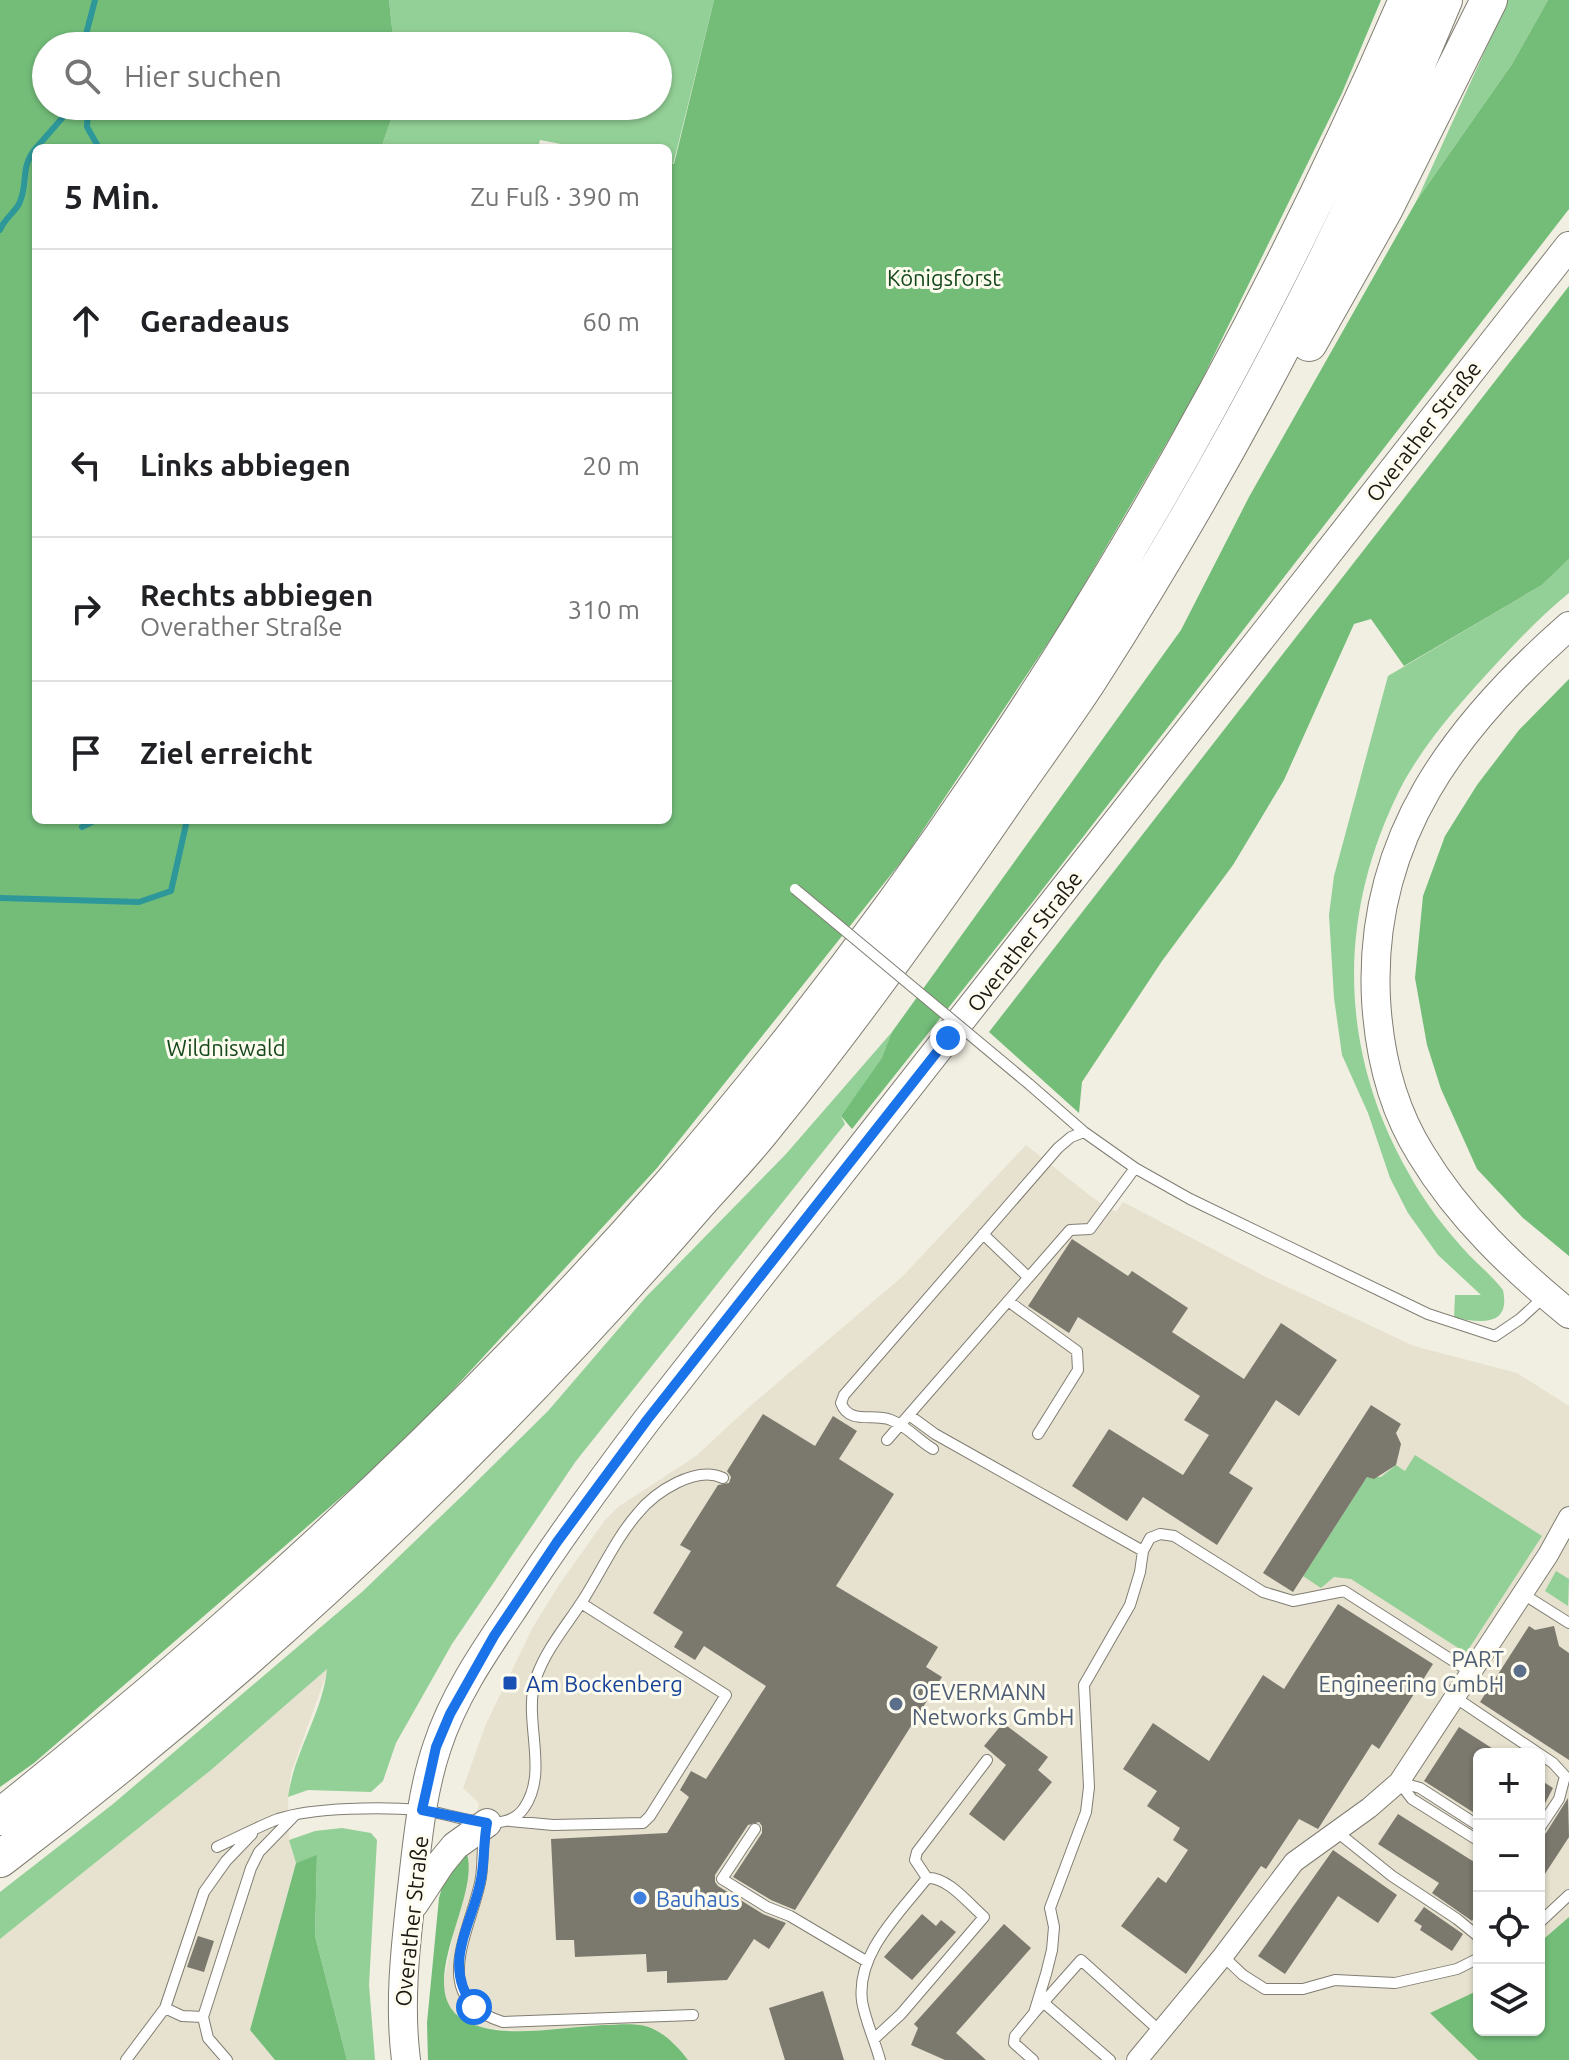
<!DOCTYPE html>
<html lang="de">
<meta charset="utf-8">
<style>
:root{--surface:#fff;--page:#f2f2f2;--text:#202124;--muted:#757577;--line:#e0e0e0}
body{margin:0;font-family:Ubuntu,sans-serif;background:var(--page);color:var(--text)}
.controls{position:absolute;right:24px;bottom:24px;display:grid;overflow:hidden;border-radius:12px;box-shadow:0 2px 6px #0004}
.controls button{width:72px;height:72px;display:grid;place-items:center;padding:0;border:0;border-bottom:2px solid var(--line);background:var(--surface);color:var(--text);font:40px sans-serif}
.stop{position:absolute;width:24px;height:24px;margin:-18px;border:6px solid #1a73e8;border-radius:50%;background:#fff}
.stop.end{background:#1a73e8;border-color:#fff;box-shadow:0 2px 8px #0008}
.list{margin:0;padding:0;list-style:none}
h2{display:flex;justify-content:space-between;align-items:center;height:104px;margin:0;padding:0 32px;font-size:34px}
h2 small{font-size:26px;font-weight:400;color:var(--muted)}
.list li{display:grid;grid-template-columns:52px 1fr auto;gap:24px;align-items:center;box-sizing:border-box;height:144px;padding:0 32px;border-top:2px solid var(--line)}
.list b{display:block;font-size:30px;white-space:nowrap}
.list p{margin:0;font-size:26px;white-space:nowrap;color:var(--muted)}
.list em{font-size:26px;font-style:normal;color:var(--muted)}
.icon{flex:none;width:44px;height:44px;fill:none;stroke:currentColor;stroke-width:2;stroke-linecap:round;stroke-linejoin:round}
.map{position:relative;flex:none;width:1569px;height:2060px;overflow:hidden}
.search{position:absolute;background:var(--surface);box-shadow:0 2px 6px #0004;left:32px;top:32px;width:640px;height:88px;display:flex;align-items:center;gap:20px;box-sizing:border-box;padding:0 28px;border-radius:44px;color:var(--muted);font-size:30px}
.panel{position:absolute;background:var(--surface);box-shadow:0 2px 6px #0004;left:32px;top:144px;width:640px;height:680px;border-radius:12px}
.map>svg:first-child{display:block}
</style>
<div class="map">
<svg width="1569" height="2060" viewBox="0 0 1569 2060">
<rect width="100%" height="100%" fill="#f1eee2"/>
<!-- built -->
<path fill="#e7e2cf" d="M 1026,1145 L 1093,1198 L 1116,1212 L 1123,1202 L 1266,1277 L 1414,1346 L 1517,1373 L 1569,1406 L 1569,1917 L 1539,1943 L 1539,1754 L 1479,1754 L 1479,1990 L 1431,2013 L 1478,2060 L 688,2060 L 674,2043 L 483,2028 L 463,2021 L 449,2006 L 443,1986 L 479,1803 L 463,1788 L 486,1724 L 533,1627 L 559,1585 L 605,1520 L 618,1507 L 696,1456 L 749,1407 L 902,1277 Z
M 329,1667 L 291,1773 L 288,1797 L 289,1840 L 296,1863 L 250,2030 L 275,2060 L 0,2060 L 0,1939 L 211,1770 Z"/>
<!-- green -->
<path fill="#93d097" d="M 389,0 L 714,0 L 673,165 L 668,164 L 668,148 L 582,148 L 540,140 L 538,148 L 381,148 L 396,106 L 658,106 L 658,46 L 394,46 Z
M 1508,0 L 1548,0 L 1512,64 L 1417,200 Z
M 1569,559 L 1569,593 C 1542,615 1519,639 1496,664 C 1460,703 1424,743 1400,789 C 1337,915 1338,1049 1408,1172 C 1424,1202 1446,1230 1469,1255 C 1480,1266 1493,1277 1503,1290 C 1511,1328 1479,1322 1454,1318 L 1455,1295 L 1481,1295 L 1438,1255 L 1408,1213 L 1390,1178 L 1368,1113 L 1342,1055 L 1334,998 L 1329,915 L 1334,876 L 1388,676 L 1542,585 Z
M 892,1032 L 883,1058 L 841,1116 L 845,1124 L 576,1461 L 452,1644 L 396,1743 L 383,1781 L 371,1792 L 308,1790 L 288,1797 C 294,1752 323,1712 327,1669 L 211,1770 L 0,1939 L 0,1892 L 113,1804 L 362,1592 L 463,1495 L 548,1411 L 645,1298 L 786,1154 Z
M 1415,1455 L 1542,1536 L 1466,1653 L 1351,1579 L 1334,1577 L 1321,1588 L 1303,1576 L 1367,1477 L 1381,1477 L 1396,1465 L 1405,1471 Z
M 1556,1571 L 1569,1579 L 1568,1606 L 1545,1591 Z
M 342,1828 L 371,1833 L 377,1840 L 369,1985 L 375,2060 L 347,2060 L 315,1936 L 317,1856 L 296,1863 L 289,1840 L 315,1831 Z"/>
<!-- forest -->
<path fill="#73bd79" d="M 0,0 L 389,0 L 394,46 L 46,46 L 46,106 L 396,106 L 381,148 L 36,148 L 36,820 L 668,820 L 668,164 L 674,164 L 714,0 L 1381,0 L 1342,93 L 1194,396 L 1066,616 L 905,857 L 657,1168 L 405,1442 L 34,1763 L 0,1787 Z
M 1548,0 L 1569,0 L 1569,209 L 1035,899 L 852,1129 L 841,1116 L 882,1058 L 892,1032 L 1181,630 L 1249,497 L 1417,200 L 1512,64 Z
M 1569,286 L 1569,559 L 1542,585 L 1404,666 L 1371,619 L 1354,624 L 1284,780 L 1233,865 L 1162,961 L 1082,1082 L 1079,1113 L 989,1032 Z
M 1569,679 L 1569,1256 L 1523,1218 L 1477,1169 L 1441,1089 L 1427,1045 L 1415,978 L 1423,896 L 1445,836 L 1477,785 L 1519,730 Z
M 467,1854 C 481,1902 403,2000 475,2025 C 509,2038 566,2027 603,2025 C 617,2025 638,2022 651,2028 C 667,2035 678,2047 688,2060 L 428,2060 L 427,2023 L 439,1898 L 446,1873 L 456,1861 Z
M 317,1855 L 315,1936 L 347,2060 L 275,2060 L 250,2030 L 296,1863 Z
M 1569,1917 L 1569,2060 L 1478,2060 L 1430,2013 L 1479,1990 L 1479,2030 L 1539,2030 L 1539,1943 Z"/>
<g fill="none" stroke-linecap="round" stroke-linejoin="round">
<!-- stream -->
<path stroke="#2e9799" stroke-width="6" d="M 83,46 L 95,0
M 88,106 L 87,127 L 99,148
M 36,148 L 64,116 L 69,106
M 0,230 C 4,219 14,213 19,204 C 29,184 19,168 36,148
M 82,827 L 96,820
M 0,898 L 139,902 L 171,891 L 187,820"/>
</g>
<!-- building -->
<path fill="#7b786e" d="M 1072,1239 L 1128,1276 L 1132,1271 L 1188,1308 L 1172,1332 L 1244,1379 L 1281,1323 L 1337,1360 L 1299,1416 L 1276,1400 L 1229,1473 L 1253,1488 L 1217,1545 L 1143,1497 L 1127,1521 L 1072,1486 L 1109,1429 L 1183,1475 L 1209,1435 L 1184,1420 L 1200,1396 L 1078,1317 L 1069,1333 L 1028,1306 Z
M 1371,1405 L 1401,1424 L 1396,1433 L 1401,1444 L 1396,1465 L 1374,1479 L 1367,1477 L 1293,1592 L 1263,1573 Z
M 763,1414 L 815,1446 L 833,1416 L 857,1431 L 839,1459 L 894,1494 L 836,1586 L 938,1647 L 926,1667 L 942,1677 L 795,1910 L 771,1900 L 733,1877 L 762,1833 L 762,1826 L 759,1822 L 748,1825 L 715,1875 L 715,1882 L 718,1886 L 763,1914 L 786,1923 L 769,1949 L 754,1939 L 727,1980 L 667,1983 L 667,1971 L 647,1972 L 646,1954 L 575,1957 L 574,1940 L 556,1940 L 551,1839 L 667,1833 L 689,1797 L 680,1790 L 691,1771 L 706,1779 L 766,1686 L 704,1646 L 695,1660 L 674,1647 L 683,1632 L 653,1613 L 691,1551 L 680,1545 L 718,1485 L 729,1483 L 731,1477 L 727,1471 Z
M 1338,1604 L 1433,1664 L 1379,1749 L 1372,1744 L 1318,1829 L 1299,1819 L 1266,1869 L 1261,1866 L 1186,1974 L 1121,1926 L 1158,1877 L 1166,1883 L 1188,1850 L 1173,1840 L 1180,1828 L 1147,1806 L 1157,1791 L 1123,1769 L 1153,1723 L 1209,1761 L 1263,1675 L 1284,1689 Z
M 1529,1626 L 1535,1630 L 1554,1626 L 1559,1646 L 1569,1653 L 1569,1760 L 1480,1702 Z
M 1003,1723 L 1048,1757 L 1038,1770 L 1052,1782 L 1004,1841 L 969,1814 L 1006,1765 L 984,1746 Z
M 1459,1727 L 1501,1754 L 1479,1754 L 1479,1816 L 1424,1781 Z
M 1539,1779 L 1553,1788 L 1539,1815 Z
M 1568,1798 L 1569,1837 L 1539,1883 L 1539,1837 L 1546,1833 Z
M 1398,1814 L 1479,1865 L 1479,1909 L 1472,1921 L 1432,1893 L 1439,1883 L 1378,1844 Z
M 1333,1850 L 1397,1895 L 1378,1923 L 1338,1896 L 1285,1974 L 1258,1956 Z
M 1424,1907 L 1463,1934 L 1452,1951 L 1420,1930 L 1422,1926 L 1414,1921 Z
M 922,1914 L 936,1926 L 941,1920 L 956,1932 L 912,1980 L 884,1957 Z
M 1004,1924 L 1031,1948 L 956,2033 L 986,2060 L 945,2060 L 911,2045 L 918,2028 L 914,2024 Z
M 198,1936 L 214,1941 L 204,1972 L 187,1967 Z
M 823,1991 L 844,2060 L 785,2060 L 769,2008 Z"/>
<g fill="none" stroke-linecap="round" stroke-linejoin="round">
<!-- lane casing -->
<g stroke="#807d73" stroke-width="12">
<path id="lane" d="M 1029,1084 L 1084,1132 L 1135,1168 L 1190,1199 L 1428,1314 L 1495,1336 L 1520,1319 L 1545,1296
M 983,1234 L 1028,1277
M 1008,1301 L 1077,1351 L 1078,1370 L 1038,1434
M 909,1415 L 935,1434 L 1143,1551
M 887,1440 L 1070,1230 L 1090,1229 L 1135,1168
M 933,1449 C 919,1441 907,1426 891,1420 C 873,1413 849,1425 841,1403 L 844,1395 L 1058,1148 L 1071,1137 L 1084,1132
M 1523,1594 L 1569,1623
M 1456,1698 L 1553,1763 L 1565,1776 L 1559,1799 L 1539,1829
M 1399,1782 L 1412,1799 L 1479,1841
M 1399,1782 L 1420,1788 L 1479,1826
M 510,1821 L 553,1825 L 643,1823 L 650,1816 L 726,1695 L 581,1603
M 755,1829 L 722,1879 L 767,1907 L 790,1916 L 866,1961
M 1336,1831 L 1392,1876 L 1457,1919 L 1479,1937
M 485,1833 C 481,1849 484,1866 480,1883 C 469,1934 428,1999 503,2022 L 693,2015
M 217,1847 C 237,1838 257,1827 278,1819 C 313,1807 384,1807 422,1810 C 452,1813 504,1838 524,1808 C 550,1771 522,1719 536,1678 C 546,1649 567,1625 583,1600 C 601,1572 616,1538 638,1513 C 655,1492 696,1465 723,1478
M 1539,1923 L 1569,1895
M 1223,1956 L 1243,1975 L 1265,1989 L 1303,1989 L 1335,1980 L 1395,1983 L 1457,1969 L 1479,1958
M 1044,2003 L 1110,2060
M 165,2008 L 182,2016 L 203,2017
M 1034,2013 L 1081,1960 L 1161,2032
M 874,2039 L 901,2014 L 984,1917 C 969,1904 947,1876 927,1878
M 126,2060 L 165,2008 L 204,1892 L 226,1861 L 252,1834
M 227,2060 L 208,2038 L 203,2017 L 251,1868 L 259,1852 L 294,1816
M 880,2060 C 875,2041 865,2020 862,2001 C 856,1953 900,1913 927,1878 L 915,1860 L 917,1852 L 987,1760
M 1033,2060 L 1014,2043 L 1015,2036 L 1034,2013 L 1046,1974 L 1052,1950 L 1054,1927 L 1050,1908 L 1086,1812 L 1089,1787 L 1084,1685 L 1130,1605 L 1140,1572 L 1143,1551 L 1150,1538 L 1160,1534 L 1174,1536 L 1263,1592 L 1293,1601 L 1344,1591 L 1472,1673"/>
</g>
<!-- street casing -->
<g stroke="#807d73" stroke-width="22">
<path id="street" d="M 1137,2060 L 1223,1956 L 1294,1862 L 1369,1808 L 1399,1782 L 1548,1555 L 1569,1517"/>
</g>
<!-- secondary casing -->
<g stroke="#807d73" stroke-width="30">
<path id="secondary" d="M 1569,626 C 1455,726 1368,839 1376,999 C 1379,1053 1392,1108 1421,1154 C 1459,1217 1513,1268 1569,1314
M 414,1904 L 441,1863 L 455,1846 L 487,1823
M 406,2060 C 399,2005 405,1951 411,1897 C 417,1847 421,1794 437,1747 C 453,1697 484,1652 513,1609 C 555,1544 600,1482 647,1420 L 1569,246"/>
</g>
<!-- highway casing -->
<g stroke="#807d73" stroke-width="38">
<path id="highway" d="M 1309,343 L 1384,210 L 1489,0
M 0,1817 C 241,1625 468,1418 670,1186 C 975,835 1223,426 1407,0
M 0,1859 C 255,1666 487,1447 696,1205 C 720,1178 745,1152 767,1124 C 853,1018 931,909 1008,796 C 1035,757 1064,718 1090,678 C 1227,464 1347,235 1444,0"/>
</g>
<!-- lane -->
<use href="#lane" stroke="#fff" stroke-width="10"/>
<!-- street -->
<use href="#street" stroke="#fff" stroke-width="20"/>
<!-- secondary -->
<use href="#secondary" stroke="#fff" stroke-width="28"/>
<!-- highway -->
<use href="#highway" stroke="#fff" stroke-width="36"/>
<!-- lane-bridge casing -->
<g stroke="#807d73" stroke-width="12" stroke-linecap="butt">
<path id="lane-bridge" d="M 795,889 L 1029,1084"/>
</g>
<!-- lane-bridge -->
<use href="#lane-bridge" stroke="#fff" stroke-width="10"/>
</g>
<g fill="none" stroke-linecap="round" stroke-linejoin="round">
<!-- route -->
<path stroke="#1a73e8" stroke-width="10" d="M 474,2007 C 442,1965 470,1929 480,1884 C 485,1864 483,1844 487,1823 L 422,1810 L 436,1747 L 450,1714 L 494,1636 L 557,1542 L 647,1420 L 948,1038"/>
</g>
<!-- markers -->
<g fill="#5c6f8a" stroke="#fefbef" stroke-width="3">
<circle cx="1520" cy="1671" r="8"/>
<circle cx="896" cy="1704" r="8"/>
</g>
<rect fill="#1a4fb4" stroke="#fefbef" stroke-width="3" x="502" y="1675" width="16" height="16" rx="4"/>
<circle fill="#3f7fe0" stroke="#fefbef" stroke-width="3" cx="640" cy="1898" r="8"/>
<g text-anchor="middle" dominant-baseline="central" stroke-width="6" stroke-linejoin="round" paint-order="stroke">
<!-- park labels -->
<g font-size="22" fill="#15491d" stroke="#fefbef">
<text x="944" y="277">Königsforst</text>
<text x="226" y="1047">Wildniswald</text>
</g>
<!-- street labels -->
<g font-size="22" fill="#191813" stroke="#fefbef">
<text transform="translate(1423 431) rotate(-52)">Overather Straße</text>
<text transform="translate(1024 941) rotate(-52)">Overather Straße</text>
<text transform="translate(411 1921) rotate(-84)">Overather Straße</text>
</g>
<!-- service labels -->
<g font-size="22" fill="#4e5e75" stroke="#fefbef" text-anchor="end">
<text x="1504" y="1658">PART<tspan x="1504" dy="25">Engineering GmbH</tspan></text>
<text x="912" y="1691" text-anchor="start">OEVERMANN<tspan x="912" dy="25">Networks GmbH</tspan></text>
</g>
<!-- transit labels -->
<g font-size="22" fill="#164399" stroke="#fefbef" text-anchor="start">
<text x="526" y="1683">Am Bockenberg</text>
</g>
<!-- shop labels -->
<g font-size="22" fill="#366cbe" stroke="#fefbef" text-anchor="start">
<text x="656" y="1898">Bauhaus</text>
</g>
</g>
</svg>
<div class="controls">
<button>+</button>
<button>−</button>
<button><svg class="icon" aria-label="locate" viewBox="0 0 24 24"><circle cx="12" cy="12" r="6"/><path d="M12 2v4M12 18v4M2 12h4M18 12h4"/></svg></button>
<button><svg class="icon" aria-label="layers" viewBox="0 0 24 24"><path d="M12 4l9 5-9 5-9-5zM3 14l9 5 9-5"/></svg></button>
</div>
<div class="stop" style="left:474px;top:2007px"></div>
<div class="stop end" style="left:948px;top:1038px"></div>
<div class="search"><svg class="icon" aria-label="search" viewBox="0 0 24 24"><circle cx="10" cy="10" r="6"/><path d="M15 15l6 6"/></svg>Hier suchen</div>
<section class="panel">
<h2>5 Min.<small>Zu Fuß · 390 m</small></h2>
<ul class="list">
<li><svg class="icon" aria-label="ahead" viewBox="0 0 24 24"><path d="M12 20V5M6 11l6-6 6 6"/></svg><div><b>Geradeaus</b></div><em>60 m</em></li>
<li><svg class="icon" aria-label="left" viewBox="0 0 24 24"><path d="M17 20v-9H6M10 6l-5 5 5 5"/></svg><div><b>Links abbiegen</b></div><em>20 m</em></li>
<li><svg class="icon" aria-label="right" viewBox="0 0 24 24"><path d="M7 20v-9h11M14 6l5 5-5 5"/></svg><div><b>Rechts abbiegen</b><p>Overather Straße</p></div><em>310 m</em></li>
<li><svg class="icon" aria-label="arrive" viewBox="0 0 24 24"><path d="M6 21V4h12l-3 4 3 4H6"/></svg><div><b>Ziel erreicht</b></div></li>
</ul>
</section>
</div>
